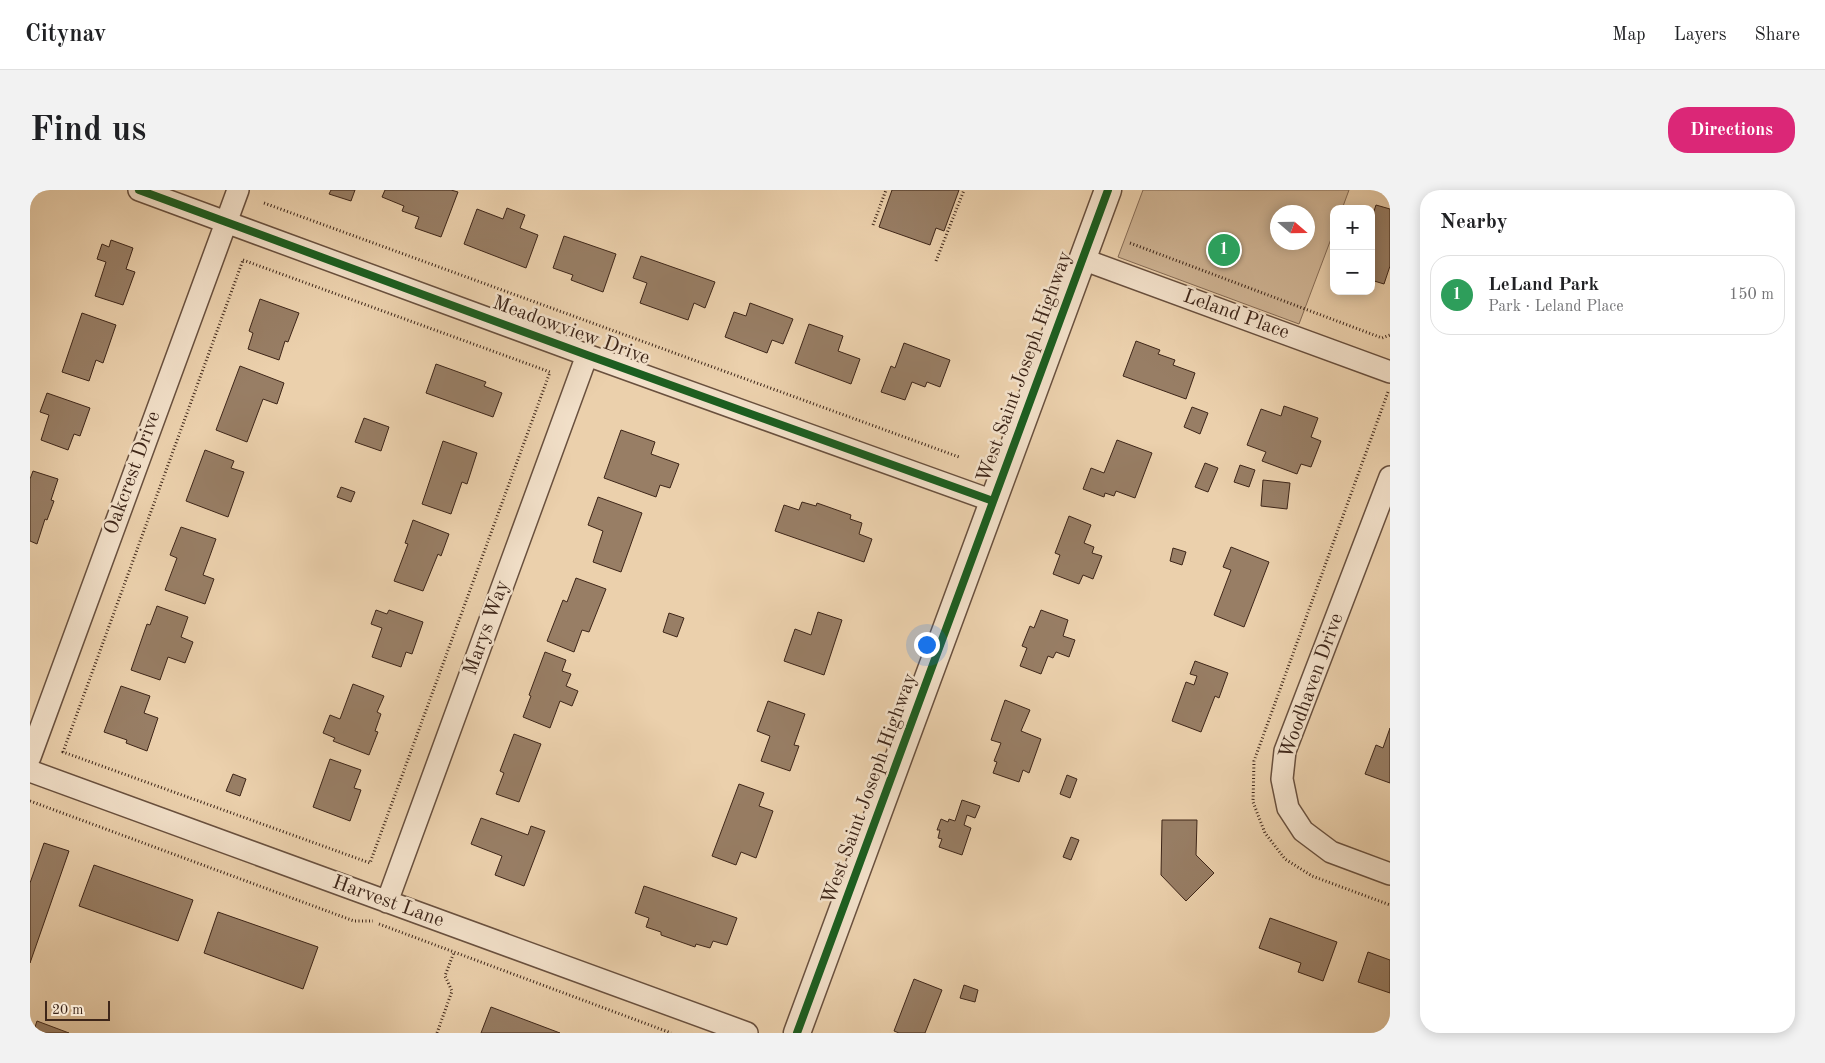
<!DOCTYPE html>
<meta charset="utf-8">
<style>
:root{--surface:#fff;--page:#f2f2f2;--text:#202124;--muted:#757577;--line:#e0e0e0;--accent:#db2777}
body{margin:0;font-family:"Old Standard TT",serif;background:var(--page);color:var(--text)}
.controls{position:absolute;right:15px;top:15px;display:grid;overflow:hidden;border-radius:10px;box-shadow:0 2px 12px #0003}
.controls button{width:45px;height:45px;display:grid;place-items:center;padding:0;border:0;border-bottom:1px solid var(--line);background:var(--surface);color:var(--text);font:25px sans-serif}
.compass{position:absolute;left:1240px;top:15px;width:45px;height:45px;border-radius:50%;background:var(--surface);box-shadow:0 2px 12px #0003;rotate:110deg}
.scale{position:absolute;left:15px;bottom:12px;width:65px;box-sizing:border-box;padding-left:5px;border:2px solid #3e2619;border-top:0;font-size:14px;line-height:18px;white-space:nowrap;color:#3e2619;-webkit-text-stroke:4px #f2e0c9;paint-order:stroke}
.you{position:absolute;left:896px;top:454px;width:18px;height:18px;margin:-12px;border:4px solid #fff;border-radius:50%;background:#1a73e8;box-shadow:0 0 0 8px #1a73e833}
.badge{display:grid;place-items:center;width:32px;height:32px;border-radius:50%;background:var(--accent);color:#fff;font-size:16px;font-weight:700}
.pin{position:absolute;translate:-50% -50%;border:2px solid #fff;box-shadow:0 1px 5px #0006}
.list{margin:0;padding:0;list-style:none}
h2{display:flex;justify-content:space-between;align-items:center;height:65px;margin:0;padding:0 20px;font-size:21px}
h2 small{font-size:16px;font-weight:400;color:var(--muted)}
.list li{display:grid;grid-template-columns:32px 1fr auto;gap:15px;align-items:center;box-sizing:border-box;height:80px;margin:0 10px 10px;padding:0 10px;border:1px solid var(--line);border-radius:20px}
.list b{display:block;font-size:19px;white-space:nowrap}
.list p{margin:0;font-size:16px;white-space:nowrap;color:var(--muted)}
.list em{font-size:16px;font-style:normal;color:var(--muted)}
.map{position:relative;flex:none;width:1360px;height:843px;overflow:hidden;border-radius:20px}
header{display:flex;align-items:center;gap:30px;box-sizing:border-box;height:70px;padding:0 25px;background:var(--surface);border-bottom:1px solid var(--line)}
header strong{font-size:24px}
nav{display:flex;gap:28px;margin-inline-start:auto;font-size:18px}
.intro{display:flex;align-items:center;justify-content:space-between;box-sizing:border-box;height:120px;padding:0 30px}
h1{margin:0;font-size:35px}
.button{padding:12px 22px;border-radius:20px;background:var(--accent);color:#fff;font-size:18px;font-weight:700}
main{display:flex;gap:30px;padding:0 30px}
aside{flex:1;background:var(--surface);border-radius:20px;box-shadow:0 2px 12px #0003}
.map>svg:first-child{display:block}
</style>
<header>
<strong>Citynav</strong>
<nav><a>Map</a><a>Layers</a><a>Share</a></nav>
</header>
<div class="intro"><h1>Find us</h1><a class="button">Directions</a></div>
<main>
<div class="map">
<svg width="1360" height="843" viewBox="0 0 1360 843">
<rect width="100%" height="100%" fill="#ebd0ac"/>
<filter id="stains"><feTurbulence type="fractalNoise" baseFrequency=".004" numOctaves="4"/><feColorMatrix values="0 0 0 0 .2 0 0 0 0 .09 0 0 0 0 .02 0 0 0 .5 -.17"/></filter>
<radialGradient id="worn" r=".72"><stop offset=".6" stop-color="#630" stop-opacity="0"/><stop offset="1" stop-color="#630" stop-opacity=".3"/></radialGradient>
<!-- green -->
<path fill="#ceb393" stroke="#866c56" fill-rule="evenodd" d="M 1113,0 L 1319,0 L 1312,19 L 1304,19 L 1304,41 L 1269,134 L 1088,67 ZM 1248,22 L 1278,22 L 1278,52 L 1248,52 Z"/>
<!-- building -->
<path fill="#987e65" stroke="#3e2619" d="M 301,0 L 325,0 L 321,11 L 299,4 Z
M 355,0 L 421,0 L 428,2 L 411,47 L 385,38 L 389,27 L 372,21 L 374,16 L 352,7 Z
M 862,0 L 929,0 L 914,41 L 906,38 L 900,55 L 849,37 Z
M 1346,15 L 1360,19 L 1360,76 L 1354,94 L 1341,90 L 1341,30 Z
M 477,18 L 495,25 L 490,38 L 508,45 L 496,78 L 434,54 L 447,19 L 473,29 Z
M 534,46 L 586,64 L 573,102 L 541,90 L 543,85 L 523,78 Z
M 81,50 L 103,58 L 96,79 L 105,82 L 93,115 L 65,106 L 76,72 L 67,69 L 72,54 L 79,57 Z
M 611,66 L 685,92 L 675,118 L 664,113 L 658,130 L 610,113 L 617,93 L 603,88 Z
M 230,109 L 269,123 L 258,152 L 255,151 L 249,170 L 218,159 L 223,143 L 219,141 Z
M 720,113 L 763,129 L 753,154 L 742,150 L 737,163 L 695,147 L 704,122 L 716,126 Z
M 52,123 L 86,135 L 73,173 L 66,170 L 59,191 L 32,182 Z
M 779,134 L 813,146 L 808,161 L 830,169 L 821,194 L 765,173 Z
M 1106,151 L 1130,160 L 1128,164 L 1145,170 L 1143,175 L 1165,183 L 1156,209 L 1093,186 Z
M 874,153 L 920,170 L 910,197 L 897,192 L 895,197 L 882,192 L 875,210 L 851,202 L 861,176 L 865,178 Z
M 406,174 L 456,192 L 454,196 L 472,203 L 463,227 L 396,203 Z
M 210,176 L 254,193 L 247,214 L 233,209 L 217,252 L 186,240 Z
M 17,203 L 60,218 L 50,246 L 44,244 L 38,260 L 11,250 L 19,225 L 10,222 Z
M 1254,216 L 1288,228 L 1281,247 L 1291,251 L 1281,277 L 1271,274 L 1267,284 L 1232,271 L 1236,262 L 1217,255 L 1231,219 L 1251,226 Z
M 1162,217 L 1178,223 L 1170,244 L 1154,237 Z
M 334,228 L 359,237 L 351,261 L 325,252 Z
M 591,240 L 625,252 L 621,264 L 649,274 L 640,298 L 630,295 L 626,307 L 574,288 Z
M 1087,250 L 1122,263 L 1105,308 L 1086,301 L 1084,306 L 1075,303 L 1074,307 L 1053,299 L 1061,278 L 1074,283 Z
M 413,251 L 447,263 L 437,294 L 432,292 L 421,324 L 392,314 Z
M 175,260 L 204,271 L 201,278 L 214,282 L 198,327 L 156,311 Z
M 1175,273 L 1188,278 L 1178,302 L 1165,297 Z
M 1210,275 L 1225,280 L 1219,297 L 1204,292 Z
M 3,281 L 28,289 L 21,310 L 24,311 L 17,330 L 15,329 L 7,354 L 0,351 L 0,289 Z
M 1233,290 L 1260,293 L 1257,319 L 1231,316 Z
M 311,297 L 325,302 L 321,312 L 307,307 Z
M 568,307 L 612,323 L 591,382 L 563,372 L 573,341 L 558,335 Z
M 772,312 L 786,316 L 787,313 L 821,325 L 820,329 L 832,333 L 829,344 L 842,349 L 834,372 L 745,341 L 754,315 L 769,320 Z
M 1039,326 L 1061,335 L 1054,353 L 1064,357 L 1062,363 L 1072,366 L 1063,389 L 1053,385 L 1049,394 L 1023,384 L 1030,365 L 1025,363 Z
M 383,330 L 419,344 L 411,366 L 408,364 L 393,401 L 364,391 L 378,354 L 375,353 Z
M 151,337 L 186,349 L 173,385 L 184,389 L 175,414 L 135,400 L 147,368 L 140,365 Z
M 1201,357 L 1239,372 L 1214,437 L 1184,425 L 1201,380 L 1193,377 Z
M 1143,358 L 1156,362 L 1152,375 L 1140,371 Z
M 546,388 L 576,399 L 559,442 L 552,440 L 544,462 L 517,451 L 533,410 L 537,412 Z
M 127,416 L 158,427 L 151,447 L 163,452 L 155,473 L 138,467 L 130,490 L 101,480 L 117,434 L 120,435 Z
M 346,420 L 357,424 L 359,420 L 393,432 L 382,464 L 376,462 L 371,477 L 342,467 L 352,438 L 341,434 Z
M 1011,420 L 1038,430 L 1033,446 L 1045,450 L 1039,467 L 1026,462 L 1023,468 L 1018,466 L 1011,484 L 990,476 L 997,458 L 992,456 L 1000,436 L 1004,438 Z
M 788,422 L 812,430 L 794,485 L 754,471 L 765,439 L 781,445 Z
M 639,423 L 654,428 L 647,447 L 633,442 Z
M 515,462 L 536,470 L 532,481 L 541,484 L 536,496 L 548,501 L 542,516 L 530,511 L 520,538 L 493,527 L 501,506 L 499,505 Z
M 1165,471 L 1198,483 L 1189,508 L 1185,506 L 1171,542 L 1142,531 L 1156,492 L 1164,495 L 1167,486 L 1160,484 Z
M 323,494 L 354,506 L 347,522 L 351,524 L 345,541 L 348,542 L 339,565 L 303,551 L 305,548 L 293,543 L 300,525 L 310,529 Z
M 91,496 L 120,506 L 114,523 L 128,528 L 117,561 L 96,553 L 97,550 L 74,542 Z
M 975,510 L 1000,520 L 991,541 L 1011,549 L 999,583 L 993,580 L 989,592 L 963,583 L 967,572 L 964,571 L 971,553 L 961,550 Z
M 738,511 L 775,524 L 764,555 L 769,556 L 760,581 L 731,571 L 740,546 L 727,541 Z
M 1360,538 L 1360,593 L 1335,584 L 1346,555 L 1353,558 Z
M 484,544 L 511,554 L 489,612 L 466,604 L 474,583 L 470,581 Z
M 300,569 L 331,580 L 324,598 L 331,600 L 320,631 L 283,617 Z
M 203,584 L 216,589 L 210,606 L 196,601 Z
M 1037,585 L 1047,589 L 1040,608 L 1030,604 Z
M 709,594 L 734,603 L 729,616 L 743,621 L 726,668 L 711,662 L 706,675 L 682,666 Z
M 932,610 L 950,616 L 945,628 L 937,625 L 934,635 L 941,638 L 932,665 L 909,657 L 912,649 L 908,648 L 910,640 L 907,640 L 911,629 L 918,632 L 919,629 L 925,631 Z
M 451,628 L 498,645 L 501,636 L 515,641 L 494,696 L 465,685 L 472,666 L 441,654 Z
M 1132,630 L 1167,630 L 1166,665 L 1184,683 L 1156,711 L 1131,685 Z
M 1041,647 L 1049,650 L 1041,670 L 1033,667 Z
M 14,653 L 39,661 L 0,773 L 0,693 Z
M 64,675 L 163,710 L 148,751 L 49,716 Z
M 614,696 L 707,728 L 697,755 L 683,751 L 680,758 L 666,754 L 665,757 L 631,745 L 631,742 L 616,737 L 619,728 L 605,723 Z
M 188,722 L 288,757 L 273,799 L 174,763 Z
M 1240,728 L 1307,752 L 1293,791 L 1268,782 L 1271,773 L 1229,758 Z
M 1338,762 L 1360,770 L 1360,803 L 1328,792 Z
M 884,789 L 912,800 L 895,843 L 869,843 L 864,841 Z
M 934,795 L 948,800 L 945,812 L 930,808 Z
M 461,817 L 530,843 L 451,843 Z
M 7,831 L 39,843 L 3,843 Z"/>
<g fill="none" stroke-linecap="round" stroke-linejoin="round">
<!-- minor casing -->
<g stroke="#69503e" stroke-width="24">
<path id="minor" d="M 109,0 L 557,165 L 963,311
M 1052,69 L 1360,182
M 1360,287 L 1255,561 L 1252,589 L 1258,618 L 1273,641 L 1301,662 L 1360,684
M 0,567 L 208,0
M 0,581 L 717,843
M 357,712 L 557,165"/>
</g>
<!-- tertiary casing -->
<g stroke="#69503e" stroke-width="29">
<path id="tertiary" d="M 767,843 L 1078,0"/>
</g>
<!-- path -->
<path stroke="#3e2619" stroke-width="3" stroke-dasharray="1 2.5" stroke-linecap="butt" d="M 234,13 L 929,267
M 843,35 L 856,0
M 1100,53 L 1352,148 L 1360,145
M 213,70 L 520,182 L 340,673 L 33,562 Z
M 906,71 L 934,0
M 1358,202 L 1224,571 L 1223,612 L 1235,643 L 1255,669 L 1282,686 L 1360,715
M 0,611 L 324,731 L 343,731
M 349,734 L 641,843
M 407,843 L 422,801 L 415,786 L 424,762"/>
<!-- minor -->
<use href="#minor" stroke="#f2e0c9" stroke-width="21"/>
<!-- tertiary -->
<use href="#tertiary" stroke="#f2e0c9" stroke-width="26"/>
<!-- cycleway casing -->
<g stroke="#f2e0c9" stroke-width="11">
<path id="cycleway" d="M 109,0 L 557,165 L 963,311
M 767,843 L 1078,0"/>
</g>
<!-- cycleway -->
<use href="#cycleway" stroke="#1b5e20" stroke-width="8"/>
</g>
<g text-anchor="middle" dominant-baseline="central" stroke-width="5" stroke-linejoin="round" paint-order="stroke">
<!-- street labels -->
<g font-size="20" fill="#3e2619" stroke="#f2e0c9">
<text transform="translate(1206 125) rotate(20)">Leland Place</text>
<text transform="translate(541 141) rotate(20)">Meadowview Drive</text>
<text transform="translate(995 177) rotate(-70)">West Saint Joseph Highway</text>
<text transform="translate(103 283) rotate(-70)">Oakcrest Drive</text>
<text transform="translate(457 438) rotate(-70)">Marys Way</text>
<text transform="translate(1282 496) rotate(-70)">Woodhaven Drive</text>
<text transform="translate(840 599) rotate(-70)">West Saint Joseph Highway</text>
<text transform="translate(358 712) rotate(20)">Harvest Lane</text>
</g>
</g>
<rect width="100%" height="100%" filter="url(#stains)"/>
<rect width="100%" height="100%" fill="url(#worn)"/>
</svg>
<div class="controls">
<button>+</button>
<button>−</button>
</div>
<svg class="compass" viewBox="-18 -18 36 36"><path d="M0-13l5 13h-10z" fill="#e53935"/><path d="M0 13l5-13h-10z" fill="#757577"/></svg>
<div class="scale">20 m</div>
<div class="you"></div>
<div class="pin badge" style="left:1194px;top:60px;background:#2e9e5b">1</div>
</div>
<aside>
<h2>Nearby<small></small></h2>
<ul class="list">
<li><span class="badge" style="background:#2e9e5b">1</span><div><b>LeLand Park</b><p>Park · Leland Place</p></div><em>150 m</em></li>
</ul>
</aside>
</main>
